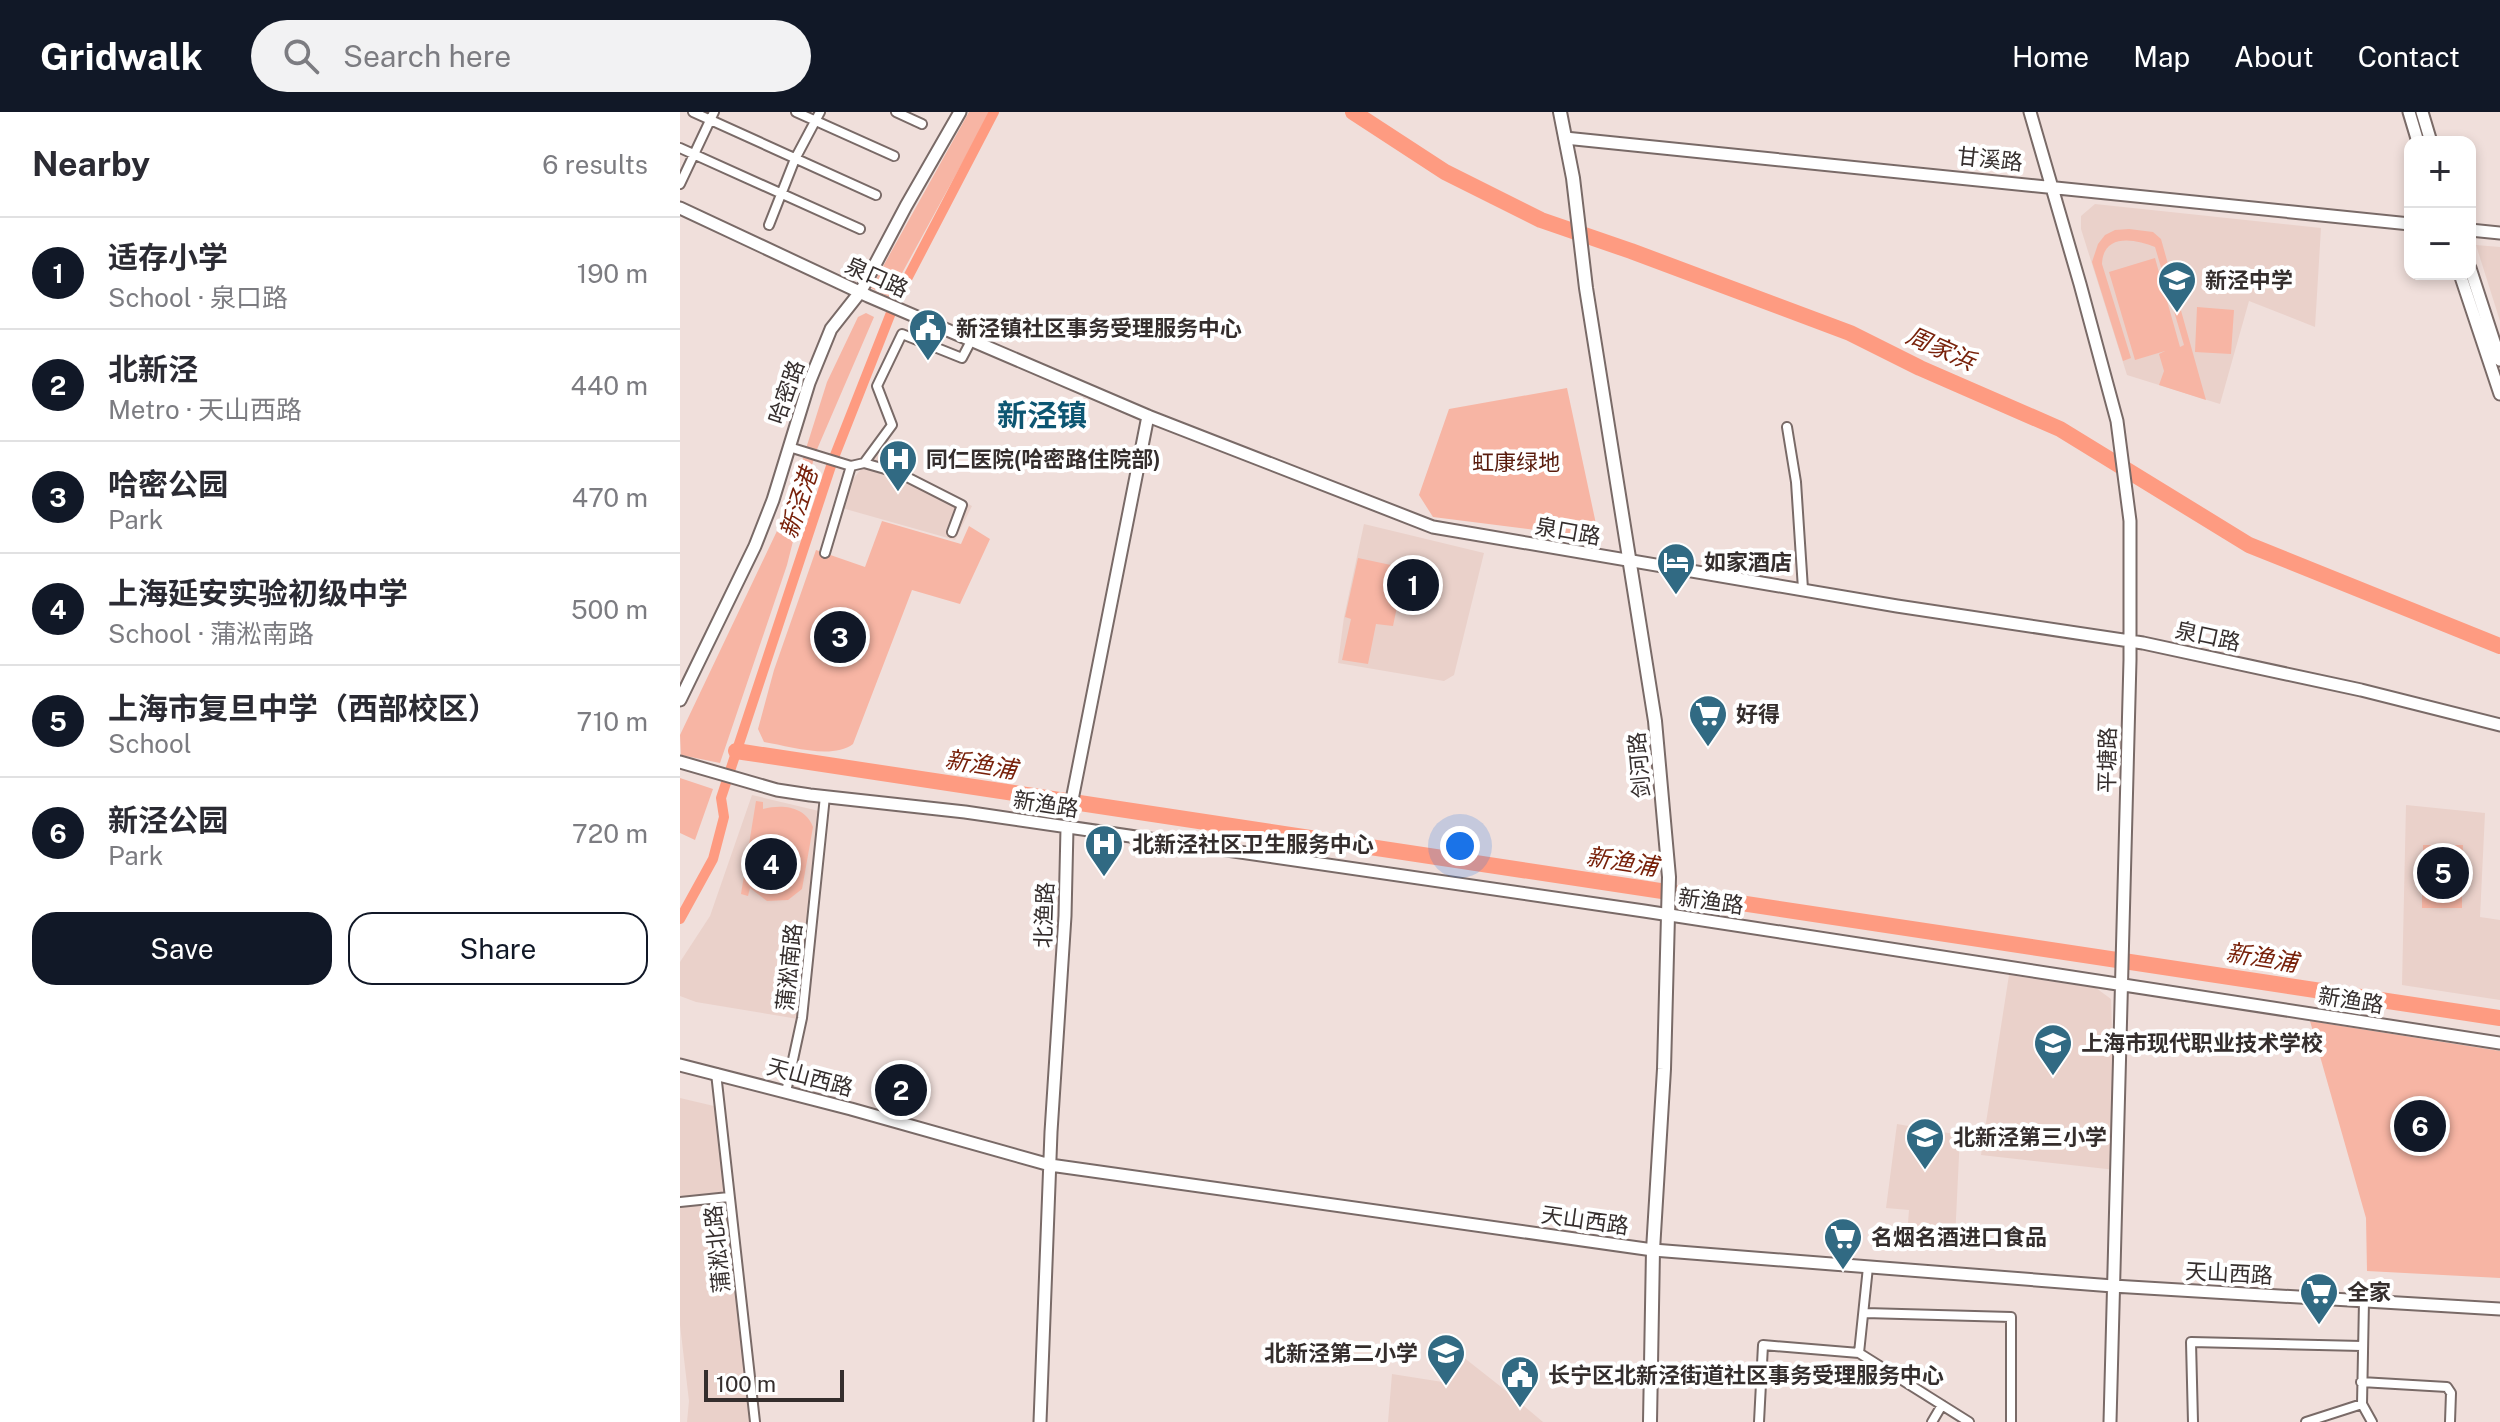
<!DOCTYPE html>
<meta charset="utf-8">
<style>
:root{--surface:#fff;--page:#f2f2f3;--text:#2b2b33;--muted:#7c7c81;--line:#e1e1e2;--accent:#111827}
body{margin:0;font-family:"Public Sans","Noto Sans SC",sans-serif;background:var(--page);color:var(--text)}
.controls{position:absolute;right:24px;top:24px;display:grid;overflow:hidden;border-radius:16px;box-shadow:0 4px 12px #0003}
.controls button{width:72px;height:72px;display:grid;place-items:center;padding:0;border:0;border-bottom:2px solid var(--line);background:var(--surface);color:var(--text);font:40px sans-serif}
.scale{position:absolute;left:24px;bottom:20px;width:140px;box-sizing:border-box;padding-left:8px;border:4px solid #352e2d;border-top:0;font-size:22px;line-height:28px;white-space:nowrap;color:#352e2d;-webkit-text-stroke:6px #fff;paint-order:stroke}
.you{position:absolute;left:780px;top:734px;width:28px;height:28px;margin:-20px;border:6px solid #fff;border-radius:50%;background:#1a73e8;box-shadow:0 0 0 12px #1a73e833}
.badge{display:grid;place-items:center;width:52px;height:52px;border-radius:50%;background:var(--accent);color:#fff;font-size:26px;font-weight:700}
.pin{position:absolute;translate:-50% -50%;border:4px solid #fff;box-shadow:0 2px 8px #0006}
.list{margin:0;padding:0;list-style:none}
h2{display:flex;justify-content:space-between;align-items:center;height:104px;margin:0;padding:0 32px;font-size:34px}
h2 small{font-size:26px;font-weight:400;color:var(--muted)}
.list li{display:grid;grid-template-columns:52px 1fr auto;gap:24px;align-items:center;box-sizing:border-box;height:112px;padding:0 32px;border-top:2px solid var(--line)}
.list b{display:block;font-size:30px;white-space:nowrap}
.list p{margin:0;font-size:26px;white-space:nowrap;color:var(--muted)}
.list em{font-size:26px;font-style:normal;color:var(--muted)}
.actions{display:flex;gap:16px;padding:24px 32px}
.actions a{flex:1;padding:18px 0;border:2px solid var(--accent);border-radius:24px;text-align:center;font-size:28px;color:var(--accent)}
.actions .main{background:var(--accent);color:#fff}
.icon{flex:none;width:44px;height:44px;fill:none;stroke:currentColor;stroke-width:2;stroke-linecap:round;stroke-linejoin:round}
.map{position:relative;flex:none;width:1820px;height:1310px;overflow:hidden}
header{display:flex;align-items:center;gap:48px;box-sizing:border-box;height:112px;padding:0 40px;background:var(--accent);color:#fff}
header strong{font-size:38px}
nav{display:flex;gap:44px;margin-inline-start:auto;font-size:28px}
.search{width:560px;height:72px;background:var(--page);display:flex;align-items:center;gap:20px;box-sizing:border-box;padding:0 28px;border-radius:44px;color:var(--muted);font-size:30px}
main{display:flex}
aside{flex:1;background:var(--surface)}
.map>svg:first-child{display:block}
</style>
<header>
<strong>Gridwalk</strong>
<div class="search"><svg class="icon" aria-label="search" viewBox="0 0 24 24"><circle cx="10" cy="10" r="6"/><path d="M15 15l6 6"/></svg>Search here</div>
<nav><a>Home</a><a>Map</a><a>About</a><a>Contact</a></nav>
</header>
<main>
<aside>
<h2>Nearby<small>6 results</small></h2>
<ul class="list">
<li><span class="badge">1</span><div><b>适存小学</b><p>School · 泉口路</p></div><em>190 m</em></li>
<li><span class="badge">2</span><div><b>北新泾</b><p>Metro · 天山西路</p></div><em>440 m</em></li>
<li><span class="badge">3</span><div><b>哈密公园</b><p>Park</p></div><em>470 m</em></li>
<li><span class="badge">4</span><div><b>上海延安实验初级中学</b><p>School · 蒲淞南路</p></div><em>500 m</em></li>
<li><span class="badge">5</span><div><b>上海市复旦中学（西部校区）</b><p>School</p></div><em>710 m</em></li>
<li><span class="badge">6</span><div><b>新泾公园</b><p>Park</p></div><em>720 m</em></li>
</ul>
<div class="actions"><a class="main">Save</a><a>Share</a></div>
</aside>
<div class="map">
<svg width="1820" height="1310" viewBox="0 0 1820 1310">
<rect width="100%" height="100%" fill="#f0dfdb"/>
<!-- built -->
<path fill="#ead1ca" d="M 1415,92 L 1641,116 L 1635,215 L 1569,189 L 1540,292 L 1447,263 L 1401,117 L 1401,104 Z
M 1796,133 L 1820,135 L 1820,209 Z
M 195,341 L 292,394 L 275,428 L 162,396 L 172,368 Z
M 684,412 L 804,441 L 774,563 L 764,569 L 658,551 L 664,505 Z
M 72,683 L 139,699 L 118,907 L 16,890 L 0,884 L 0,850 L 30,804 Z
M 1726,693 L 1805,701 L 1800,805 L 1820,808 L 1820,888 L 1722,873 Z
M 1329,863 L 1416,876 L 1431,887 L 1436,1058 L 1301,1043 Z
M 0,986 L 34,994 L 71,1310 L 7,1310 L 9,1289 L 0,1213 Z
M 1217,1012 L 1280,1023 L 1275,1127 L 1227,1123 L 1229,1098 L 1206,1096 Z
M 773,1237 L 825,1278 L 863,1310 L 708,1310 L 712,1262 L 769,1271 Z"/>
<!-- green -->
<path fill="#f7b5a4" d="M 289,0 L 310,0 L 209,185 L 191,176 Z
M 1449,117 L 1473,120 L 1481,127 L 1526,288 L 1479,273 L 1484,259 L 1479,242 L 1485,239 L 1455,248 L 1429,160 L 1475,146 L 1500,235 L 1504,233 L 1475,135 C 1455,127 1423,121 1422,152 L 1451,246 L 1443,249 L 1412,150 L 1418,132 L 1425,123 L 1435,118 Z
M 1517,195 L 1554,198 L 1551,242 L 1515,240 Z
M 186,201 L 194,205 L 135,342 L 107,453 L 40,651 L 1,643 L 0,623 L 106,400 L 147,270 L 178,205 Z
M 887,276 L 919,426 L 753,405 L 739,383 L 769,297 Z
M 202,409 L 281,432 L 289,414 L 310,427 L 280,492 L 232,478 L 173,632 C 152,648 109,634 84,630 L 78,617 L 94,558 L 136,438 L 185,455 Z
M 678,446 L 725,456 L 713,514 L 696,512 L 688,552 L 662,548 L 671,507 L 665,505 Z
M 0,666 L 33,677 L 15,728 L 0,721 Z
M 76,689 L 83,690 L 83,697 C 102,692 125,694 133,715 L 122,777 L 108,788 L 87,789 L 70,776 L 68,784 L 61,782 Z
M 1743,733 L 1783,733 L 1782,753 L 1743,752 Z
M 1743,755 L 1782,755 L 1782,774 L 1742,774 Z
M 1742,777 L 1782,777 L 1782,796 L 1742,796 Z
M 1630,909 L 1820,939 L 1820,1166 L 1687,1159 L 1686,1106 Z"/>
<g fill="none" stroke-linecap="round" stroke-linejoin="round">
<!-- canal -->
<path stroke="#fe9b81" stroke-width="10" d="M 0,807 L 33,747 L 44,705 L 41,686 L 153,348 L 216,188 L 314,0"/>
<!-- river -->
<path stroke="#fe9b81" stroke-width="16" d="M 673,0 L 765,60 L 861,108 L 951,139 L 1170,221 L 1240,256 L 1380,317 L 1569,433 L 1820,534
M 56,639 L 1820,906"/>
<!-- street casing -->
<g stroke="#796a67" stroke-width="12">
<path id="street" d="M 13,0 L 196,83
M 116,0 L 214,44
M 216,0 L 242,12
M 0,36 L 180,117
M 0,72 L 34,0
M 89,113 L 115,47 L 140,0
M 1107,315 L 1116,370 L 1123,477
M 109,335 L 171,354 L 184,351 L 219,361 L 282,393 L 272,420
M 184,351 L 212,313 L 197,274 L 222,222 L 282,246 L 292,227
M 145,441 L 171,354
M 36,961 L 75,1310
M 106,980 L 122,906 L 145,684
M 0,1090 L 49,1085
M 1684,1189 L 1682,1292 L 1692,1310
M 1185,1201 L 1331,1205 L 1331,1310
M 1179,1241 L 1188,1155
M 1681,1270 L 1767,1275 L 1771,1281 L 1770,1310
M 1079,1310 L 1083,1233 L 1179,1241 L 1289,1310
M 1252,1310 L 1262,1293
M 1513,1310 L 1511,1230 L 1682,1234
M 1626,1310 L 1682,1292"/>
</g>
<!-- secondary casing -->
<g stroke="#796a67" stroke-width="15">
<path id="secondary" d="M 1350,0 L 1400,172 L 1437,309 L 1450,409 L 1450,548 L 1430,1310
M 1729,0 L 1738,30
M 1742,0 L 1751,30
M 885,26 L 1730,112
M 0,96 L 188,184 L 468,304 L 753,415 L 1217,494 L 1463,531 L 1681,578 L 1820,613
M 1790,118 L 1820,121
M 1790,156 L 1820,248
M 1780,162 L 1820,282
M 0,588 L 75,434 L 93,388 L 129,271 L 151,217 L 181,179 L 226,94 L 280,0
M 0,650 L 97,678 L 130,683 L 285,700 L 964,799 L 1820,931
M 389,703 L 468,304
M 0,953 L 171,997 L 370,1053 L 973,1138 L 1433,1174 L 1820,1197
M 360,1310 L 371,1020 L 385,804 L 387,716"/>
</g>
<!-- primary casing -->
<g stroke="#796a67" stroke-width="16">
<path id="primary" d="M 880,0 L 893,66 L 906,176 L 975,609 L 989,765 L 984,957 L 973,1138 L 970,1310"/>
</g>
<!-- street -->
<use href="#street" stroke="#fff" stroke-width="8"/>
<!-- secondary -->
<use href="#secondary" stroke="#fff" stroke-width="11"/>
<!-- primary -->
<use href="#primary" stroke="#fff" stroke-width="12"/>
</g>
<!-- icons -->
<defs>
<g id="school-pin" transform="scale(2)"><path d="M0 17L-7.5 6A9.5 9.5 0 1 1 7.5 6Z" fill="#316a83" stroke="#fff"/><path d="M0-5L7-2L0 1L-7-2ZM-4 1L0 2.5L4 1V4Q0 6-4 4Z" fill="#fff"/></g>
<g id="civic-pin" transform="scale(2)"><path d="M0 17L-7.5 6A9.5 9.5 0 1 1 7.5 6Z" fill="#316a83" stroke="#fff"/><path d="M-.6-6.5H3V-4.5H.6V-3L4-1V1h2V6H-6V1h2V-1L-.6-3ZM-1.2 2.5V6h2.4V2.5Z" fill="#fff"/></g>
<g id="hospital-pin" transform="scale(2)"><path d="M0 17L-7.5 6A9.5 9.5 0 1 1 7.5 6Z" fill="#316a83" stroke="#fff"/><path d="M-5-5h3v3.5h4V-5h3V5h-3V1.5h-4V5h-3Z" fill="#fff"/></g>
<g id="hotel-pin" transform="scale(2)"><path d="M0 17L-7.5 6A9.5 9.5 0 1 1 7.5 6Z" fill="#316a83" stroke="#fff"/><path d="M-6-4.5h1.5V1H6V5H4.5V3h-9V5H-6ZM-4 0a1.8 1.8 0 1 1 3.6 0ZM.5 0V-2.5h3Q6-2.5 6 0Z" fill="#fff"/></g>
<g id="supermarket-pin" transform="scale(2)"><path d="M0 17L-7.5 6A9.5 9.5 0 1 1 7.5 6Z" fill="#316a83" stroke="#fff"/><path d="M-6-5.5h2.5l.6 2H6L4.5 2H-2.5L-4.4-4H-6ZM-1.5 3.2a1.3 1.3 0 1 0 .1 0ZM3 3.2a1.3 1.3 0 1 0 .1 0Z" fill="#fff"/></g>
</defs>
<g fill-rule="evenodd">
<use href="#school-pin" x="1497" y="168"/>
<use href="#civic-pin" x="248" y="216"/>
<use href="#hospital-pin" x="218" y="347"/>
<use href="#hotel-pin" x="996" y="450"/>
<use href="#supermarket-pin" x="1028" y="602"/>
<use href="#hospital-pin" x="424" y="732"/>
<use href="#school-pin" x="1373" y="931"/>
<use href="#school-pin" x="1245" y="1025"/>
<use href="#supermarket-pin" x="1163" y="1125"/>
<use href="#supermarket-pin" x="1639" y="1180"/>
<use href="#school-pin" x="766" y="1241"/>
<use href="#civic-pin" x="840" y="1263"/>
</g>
<g text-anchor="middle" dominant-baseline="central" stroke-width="8" stroke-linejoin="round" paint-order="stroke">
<!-- street labels -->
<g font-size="22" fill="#352e2d" stroke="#fff">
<text transform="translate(1310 47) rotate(6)">甘溪路</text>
<text transform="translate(197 165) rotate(24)">泉口路</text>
<text transform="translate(106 280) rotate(-71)">哈密路</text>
<text transform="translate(888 419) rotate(10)">泉口路</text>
<text transform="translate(1528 524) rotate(12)">泉口路</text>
<text transform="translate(1427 648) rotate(-89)">平塘路</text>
<text transform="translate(959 653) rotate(-95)">剑河路</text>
<text transform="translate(366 692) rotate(9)">新渔路</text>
<text transform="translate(1031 789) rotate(8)">新渔路</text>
<text transform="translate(364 803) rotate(-88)">北渔路</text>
<text transform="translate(109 855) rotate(-84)">蒲淞南路</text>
<text transform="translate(1671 888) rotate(9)">新渔路</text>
<text transform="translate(130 965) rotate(15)">天山西路</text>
<text transform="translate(905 1108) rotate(8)">天山西路</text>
<text transform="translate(37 1137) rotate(-96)">蒲淞北路</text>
<text transform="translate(1549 1161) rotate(3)">天山西路</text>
</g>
<!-- poi labels -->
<g font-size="22" font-weight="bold" fill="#352e2d" stroke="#fff" text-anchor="start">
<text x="1525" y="168">新泾中学</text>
<text x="276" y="216">新泾镇社区事务受理服务中心</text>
<text x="246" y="347">同仁医院(哈密路住院部)</text>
<text x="1024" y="450">如家酒店</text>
<text x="1056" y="602">好得</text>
<text x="452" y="732">北新泾社区卫生服务中心</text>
<text x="1401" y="931">上海市现代职业技术学校</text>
<text x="1273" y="1025">北新泾第三小学</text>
<text x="1191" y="1125">名烟名酒进口食品</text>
<text x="1667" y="1180">全家</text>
<text x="738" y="1241" text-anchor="end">北新泾第二小学</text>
<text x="868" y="1263">长宁区北新泾街道社区事务受理服务中心</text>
</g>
<!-- park labels -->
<g font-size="22" fill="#591c0d" stroke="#fff">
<text x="836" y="350">虹康绿地</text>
</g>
<!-- water labels -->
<g font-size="24" font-style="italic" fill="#78210a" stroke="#fff">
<text transform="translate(1261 236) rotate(24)">周家浜</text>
<text transform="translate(118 391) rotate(-72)">新泾港</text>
<text transform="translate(301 652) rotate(9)">新渔浦</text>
<text transform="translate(942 749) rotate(9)">新渔浦</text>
<text transform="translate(1582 845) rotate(9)">新渔浦</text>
</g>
<!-- district labels -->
<g font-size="30" font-weight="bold" fill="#0d5672" stroke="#fff">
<text x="362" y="303">新泾镇</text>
</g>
</g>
</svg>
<div class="controls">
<button>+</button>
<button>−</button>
</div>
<div class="scale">100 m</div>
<div class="you"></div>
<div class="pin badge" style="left:733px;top:473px">1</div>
<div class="pin badge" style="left:221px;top:978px">2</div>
<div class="pin badge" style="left:160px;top:525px">3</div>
<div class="pin badge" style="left:91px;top:752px">4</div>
<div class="pin badge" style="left:1763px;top:761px">5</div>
<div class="pin badge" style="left:1740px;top:1014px">6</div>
</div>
</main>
